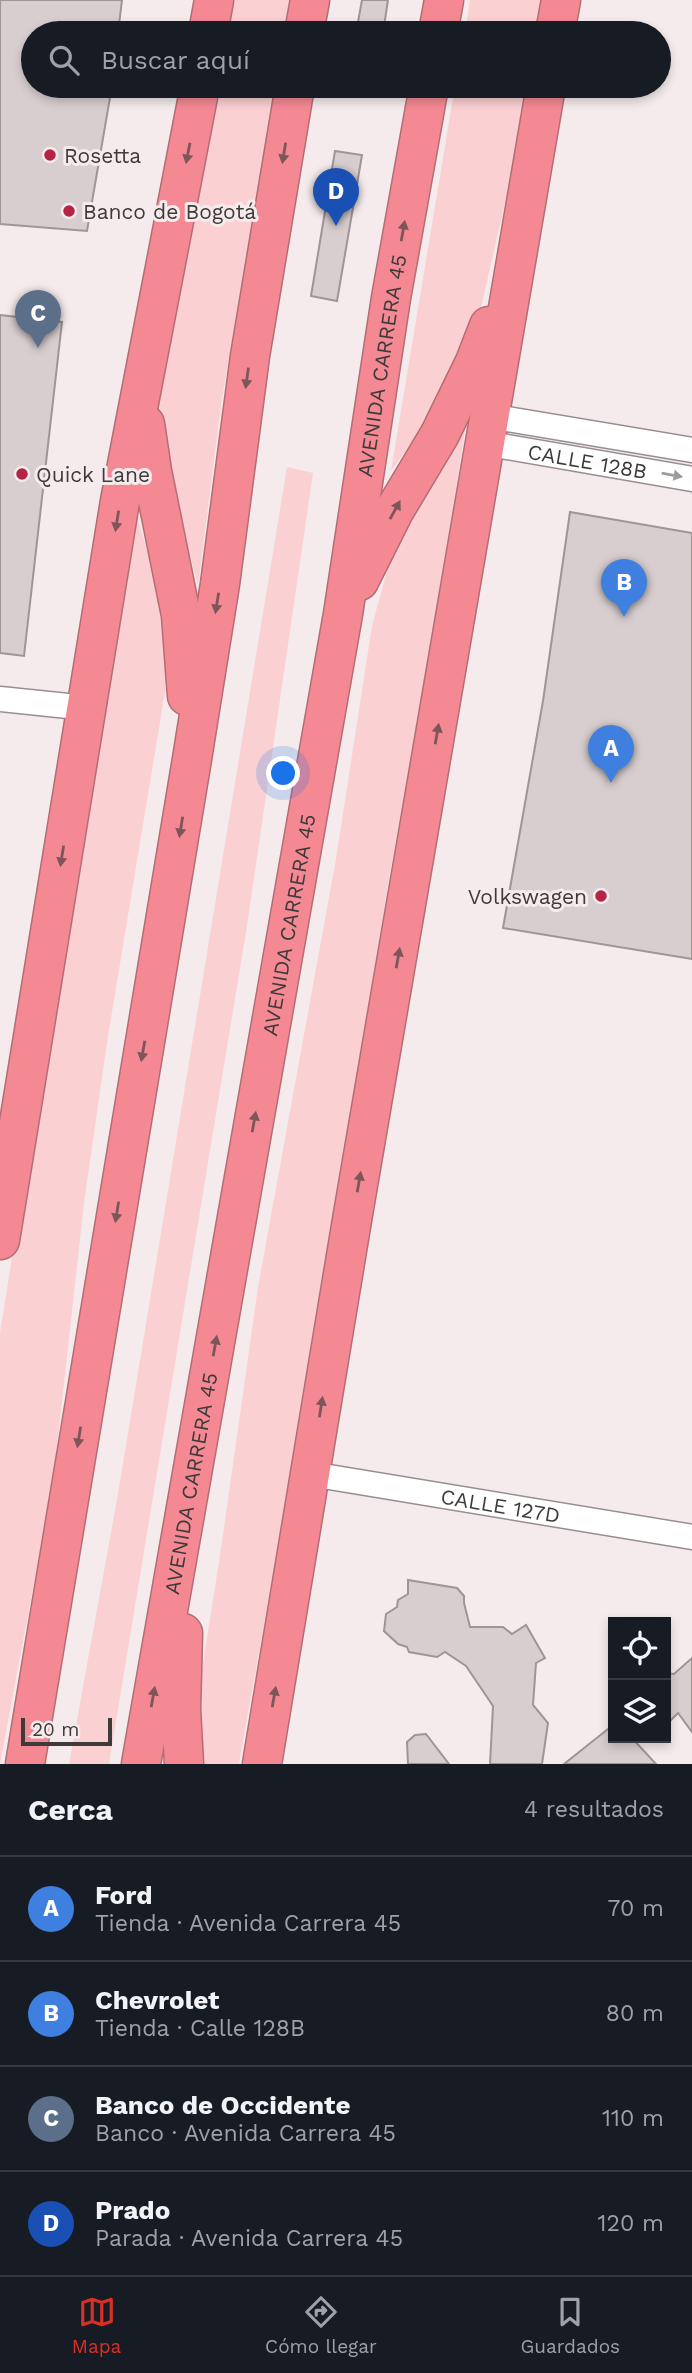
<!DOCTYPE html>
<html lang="es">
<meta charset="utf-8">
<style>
:root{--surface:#171b24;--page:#20242c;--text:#f1f3f6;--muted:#9ea1a6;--line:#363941;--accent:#d93025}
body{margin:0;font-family:"Work Sans",sans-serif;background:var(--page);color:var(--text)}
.controls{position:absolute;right:21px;bottom:21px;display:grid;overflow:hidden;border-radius:0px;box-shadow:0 4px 10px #0003}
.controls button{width:63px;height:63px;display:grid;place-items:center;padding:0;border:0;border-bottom:2px solid var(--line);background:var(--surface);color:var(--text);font:35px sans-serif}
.scale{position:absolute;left:21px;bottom:18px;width:91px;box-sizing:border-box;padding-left:7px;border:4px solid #3e3a3a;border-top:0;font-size:19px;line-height:24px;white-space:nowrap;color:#3e3a3a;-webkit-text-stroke:5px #f5ebec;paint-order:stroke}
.you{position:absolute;left:284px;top:774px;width:24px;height:24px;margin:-18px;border:5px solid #fff;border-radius:50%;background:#1a73e8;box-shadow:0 0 0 10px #1a73e833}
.badge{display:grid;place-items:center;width:46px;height:46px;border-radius:50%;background:var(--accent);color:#fff;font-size:23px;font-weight:700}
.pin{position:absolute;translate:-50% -58px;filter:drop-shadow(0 2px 4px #0008)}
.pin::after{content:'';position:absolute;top:37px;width:24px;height:21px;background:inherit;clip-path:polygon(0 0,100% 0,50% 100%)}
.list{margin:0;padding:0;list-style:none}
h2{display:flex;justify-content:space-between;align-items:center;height:91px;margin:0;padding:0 28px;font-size:30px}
h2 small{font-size:23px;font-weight:400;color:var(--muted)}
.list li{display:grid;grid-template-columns:46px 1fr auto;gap:21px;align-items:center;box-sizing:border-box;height:105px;padding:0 28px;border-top:2px solid var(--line)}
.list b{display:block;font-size:26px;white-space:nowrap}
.list p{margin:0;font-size:23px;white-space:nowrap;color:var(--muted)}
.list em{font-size:23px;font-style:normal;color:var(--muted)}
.icon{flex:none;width:38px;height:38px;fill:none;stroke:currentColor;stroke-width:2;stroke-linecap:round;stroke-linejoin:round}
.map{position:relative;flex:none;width:692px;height:1764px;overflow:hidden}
.search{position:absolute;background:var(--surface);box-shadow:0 4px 10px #0003;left:21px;right:21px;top:21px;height:77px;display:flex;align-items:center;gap:18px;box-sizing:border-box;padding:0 24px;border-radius:38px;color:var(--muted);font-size:26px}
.sheet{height:511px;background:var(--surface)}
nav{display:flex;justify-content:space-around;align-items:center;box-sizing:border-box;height:98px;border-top:2px solid var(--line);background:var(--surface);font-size:19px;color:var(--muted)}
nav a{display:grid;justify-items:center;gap:4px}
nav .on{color:var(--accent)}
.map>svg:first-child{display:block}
</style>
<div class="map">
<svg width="692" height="1764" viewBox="0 0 692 1764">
<rect width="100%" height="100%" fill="#f5ebec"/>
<!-- green -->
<path fill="#fad0d3" d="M 229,0 L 290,0 L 284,33 L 223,33 Z
M 470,0 L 544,0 L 537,33 L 465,33 Z
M 214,86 L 275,86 L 221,405 L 198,586 L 154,413 Z
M 455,86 L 527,86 L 509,185 L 480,312 L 425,424 L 391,471 Z
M 468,411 L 432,642 L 390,872 L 310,1367 L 239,1764 L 195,1764 L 192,1733 L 221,1549 L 258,1287 L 336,859 L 372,626 L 396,538 Z
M 287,467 L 313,473 L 247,926 L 109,1764 L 69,1764 L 118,1494 Z
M 133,503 L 158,587 L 167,641 L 165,692 L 108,1036 L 84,1203 L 53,1482 L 0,1764 L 0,1333 Z"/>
<!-- building -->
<path fill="#d8cecf" stroke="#9e9595" stroke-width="2" d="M 0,0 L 122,0 L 118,33 L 33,33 L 33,86 L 112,86 L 87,231 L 0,224 Z
M 362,0 L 388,0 L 383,33 L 356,33 Z
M 335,151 L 362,155 L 337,301 L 311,296 Z
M 0,315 L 62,322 L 24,656 L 0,653 Z
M 570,512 L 692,533 L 692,959 L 503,928 L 543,701 Z
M 408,1580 L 457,1588 L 464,1596 L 464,1603 L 470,1627 L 503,1627 L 512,1634 L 526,1625 L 545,1658 L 536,1663 L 533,1705 L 548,1723 L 542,1764 L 490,1764 L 493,1706 L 466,1666 L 445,1652 L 437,1657 L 409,1652 L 407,1647 L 398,1644 L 384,1631 L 386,1614 L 397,1607 L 398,1600 L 408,1594 Z
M 692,1658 L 692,1732 L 678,1713 L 666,1725 L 666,1673 L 674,1674 Z
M 613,1725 L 613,1738 L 632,1738 L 656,1764 L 564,1764 Z
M 426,1734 L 449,1764 L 408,1764 L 407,1742 L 415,1735 Z"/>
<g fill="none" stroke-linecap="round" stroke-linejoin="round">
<!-- street casing -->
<g stroke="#988e8f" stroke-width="27">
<g id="street">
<path d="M 489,416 L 692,450"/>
<path id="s1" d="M 484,443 L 692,479"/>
<path d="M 0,699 L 87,708"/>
<path id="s2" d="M 311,1474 L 692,1537"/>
</g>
</g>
<!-- highway casing -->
<g stroke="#b46d74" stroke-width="41">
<g id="highway">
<path d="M 208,33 L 214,0"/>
<path d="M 304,33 L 310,0"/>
<path d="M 438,33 L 444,0"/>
<path d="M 555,33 L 561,0"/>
<path d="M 145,424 L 152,471 L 181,615 L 187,696"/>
<path d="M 359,581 L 394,511 L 440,434 L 475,362 L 489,326"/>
<path d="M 0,1240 L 120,501 L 200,86"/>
<path d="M 183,1633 L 181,1709 L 184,1764"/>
<path d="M 25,1764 L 192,759 L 220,584 L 250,356 L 295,86"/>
<path id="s3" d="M 141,1764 L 343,614 L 391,298 L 429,86"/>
<path d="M 262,1764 L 352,1220 L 546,86"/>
</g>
</g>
<!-- street -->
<use href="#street" stroke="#fff" stroke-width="24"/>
<!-- highway -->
<use href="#highway" stroke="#f48994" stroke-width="38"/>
</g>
<!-- one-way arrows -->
<defs><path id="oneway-solid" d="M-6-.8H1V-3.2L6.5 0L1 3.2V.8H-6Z" transform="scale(1.75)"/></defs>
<g fill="#7e565a">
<use href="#oneway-solid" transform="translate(188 153) rotate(101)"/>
<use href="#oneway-solid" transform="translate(284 153) rotate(99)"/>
<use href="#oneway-solid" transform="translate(403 231) rotate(-80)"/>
<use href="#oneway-solid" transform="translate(247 378) rotate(98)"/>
<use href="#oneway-solid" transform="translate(395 510) rotate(-61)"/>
<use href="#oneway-solid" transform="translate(117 521) rotate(99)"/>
<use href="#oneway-solid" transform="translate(217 603) rotate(99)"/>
<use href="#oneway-solid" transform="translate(437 734) rotate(-80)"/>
<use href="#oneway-solid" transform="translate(181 827) rotate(99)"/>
<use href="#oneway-solid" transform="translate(62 856) rotate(99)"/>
<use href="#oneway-solid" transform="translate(398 958) rotate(-80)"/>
<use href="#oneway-solid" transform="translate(143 1051) rotate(100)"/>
<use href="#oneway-solid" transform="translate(254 1122) rotate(-80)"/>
<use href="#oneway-solid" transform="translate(359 1182) rotate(-80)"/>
<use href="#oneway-solid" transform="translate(117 1212) rotate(99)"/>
<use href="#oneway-solid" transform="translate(215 1346) rotate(-80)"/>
<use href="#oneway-solid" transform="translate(321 1407) rotate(-81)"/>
<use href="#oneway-solid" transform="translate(79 1437) rotate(99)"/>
<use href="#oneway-solid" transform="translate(153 1697) rotate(-80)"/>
<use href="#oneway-solid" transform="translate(274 1697) rotate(-80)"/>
</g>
<use fill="#9e9c9c" href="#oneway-solid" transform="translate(672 475) rotate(10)"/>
<!-- markers -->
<g fill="#b62445" stroke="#f5ebec" stroke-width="2.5">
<circle cx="50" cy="155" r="7"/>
<circle cx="69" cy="211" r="7"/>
<circle cx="22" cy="474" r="7"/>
<circle cx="601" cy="896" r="7"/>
</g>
<g text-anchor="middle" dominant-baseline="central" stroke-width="6" stroke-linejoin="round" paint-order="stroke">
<!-- poi labels -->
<g font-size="21" fill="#3e3a3a" stroke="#f5ebec" text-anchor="start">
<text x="64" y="155">Rosetta</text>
<text x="83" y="211">Banco de Bogotá</text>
<text x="36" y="474">Quick Lane</text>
<text x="587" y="896" text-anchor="end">Volkswagen</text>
</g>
<!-- street labels -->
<g font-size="21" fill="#3e3a3a" stroke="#f5ebec">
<text stroke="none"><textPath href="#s3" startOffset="1419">AVENIDA CARRERA 45</textPath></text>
<text stroke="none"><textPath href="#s1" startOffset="105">CALLE 128B</textPath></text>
<text stroke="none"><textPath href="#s3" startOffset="852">AVENIDA CARRERA 45</textPath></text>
<text stroke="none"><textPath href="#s3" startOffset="285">AVENIDA CARRERA 45</textPath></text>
<text stroke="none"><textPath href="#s2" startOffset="192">CALLE 127D</textPath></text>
</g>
</g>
</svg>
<div class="controls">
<button><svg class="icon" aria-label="locate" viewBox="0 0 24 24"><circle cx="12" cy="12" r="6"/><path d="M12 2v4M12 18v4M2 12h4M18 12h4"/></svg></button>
<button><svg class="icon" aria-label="layers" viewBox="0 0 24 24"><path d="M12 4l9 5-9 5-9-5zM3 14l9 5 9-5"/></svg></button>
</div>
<div class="scale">20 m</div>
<div class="you"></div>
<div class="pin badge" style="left:611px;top:783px;background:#3f7fe0">A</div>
<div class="pin badge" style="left:624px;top:617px;background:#3f7fe0">B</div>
<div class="pin badge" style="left:38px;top:348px;background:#5c6f8a">C</div>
<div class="pin badge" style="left:336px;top:226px;background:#1a4fb4">D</div>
<div class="search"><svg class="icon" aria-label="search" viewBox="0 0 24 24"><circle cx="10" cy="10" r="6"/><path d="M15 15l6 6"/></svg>Buscar aquí</div>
</div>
<section class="sheet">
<h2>Cerca<small>4 resultados</small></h2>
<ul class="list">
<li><span class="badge" style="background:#3f7fe0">A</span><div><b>Ford</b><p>Tienda · Avenida Carrera 45</p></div><em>70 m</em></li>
<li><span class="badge" style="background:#3f7fe0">B</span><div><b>Chevrolet</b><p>Tienda · Calle 128B</p></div><em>80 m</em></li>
<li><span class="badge" style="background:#5c6f8a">C</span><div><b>Banco de Occidente</b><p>Banco · Avenida Carrera 45</p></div><em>110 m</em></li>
<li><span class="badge" style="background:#1a4fb4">D</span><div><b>Prado</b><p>Parada · Avenida Carrera 45</p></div><em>120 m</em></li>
</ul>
</section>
<nav>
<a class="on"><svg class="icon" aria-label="map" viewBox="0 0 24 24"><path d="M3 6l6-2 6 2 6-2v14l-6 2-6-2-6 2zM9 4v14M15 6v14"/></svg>Mapa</a>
<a><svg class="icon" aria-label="directions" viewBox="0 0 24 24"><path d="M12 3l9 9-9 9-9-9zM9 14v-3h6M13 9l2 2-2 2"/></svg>Cómo llegar</a>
<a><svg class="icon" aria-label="saved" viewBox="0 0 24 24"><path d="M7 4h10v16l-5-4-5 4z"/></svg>Guardados</a>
</nav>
